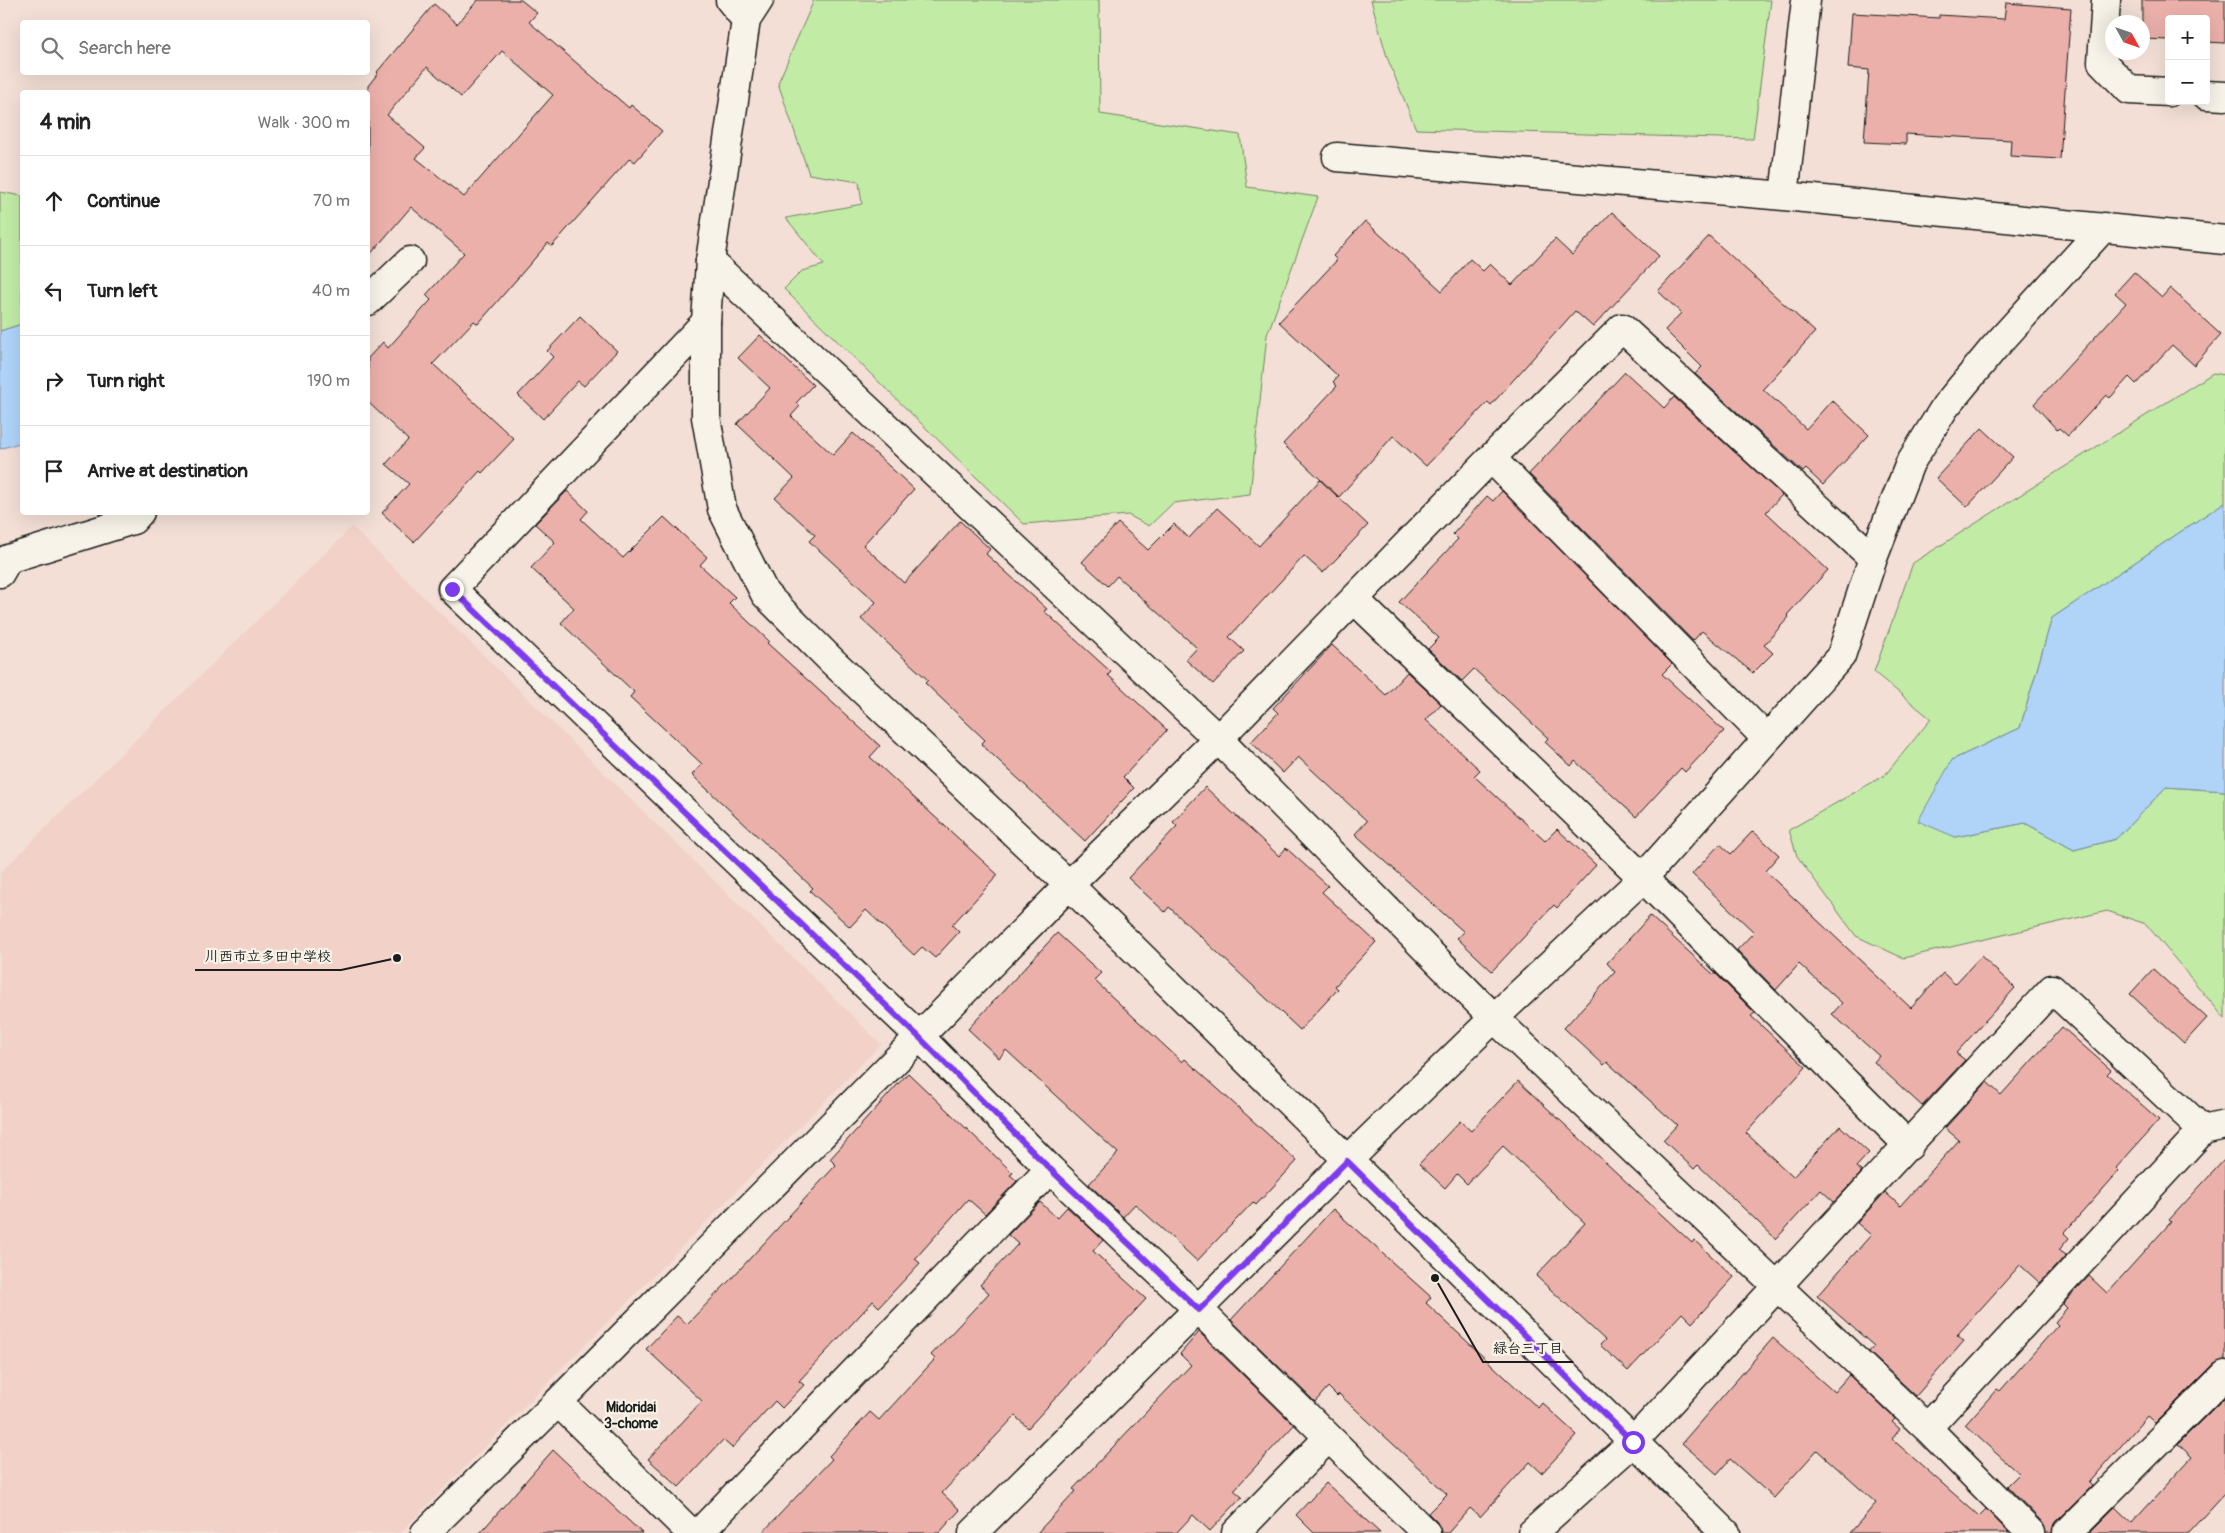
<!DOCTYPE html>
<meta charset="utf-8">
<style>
:root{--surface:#fff;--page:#f2f2f2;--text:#222;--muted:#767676;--line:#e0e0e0}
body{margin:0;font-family:Pangolin,"Klee One",sans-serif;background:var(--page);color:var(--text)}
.controls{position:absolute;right:15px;top:15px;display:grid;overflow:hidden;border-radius:5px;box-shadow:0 5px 20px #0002}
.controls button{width:45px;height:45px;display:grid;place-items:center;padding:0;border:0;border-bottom:1px solid var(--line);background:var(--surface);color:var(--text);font:25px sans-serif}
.compass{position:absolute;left:2105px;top:15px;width:45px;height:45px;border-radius:50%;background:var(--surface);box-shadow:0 5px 20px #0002;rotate:130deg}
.stop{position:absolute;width:15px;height:15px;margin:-11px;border:4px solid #7c3aed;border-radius:50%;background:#fff}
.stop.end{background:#7c3aed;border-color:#fff;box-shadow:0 1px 5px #0008}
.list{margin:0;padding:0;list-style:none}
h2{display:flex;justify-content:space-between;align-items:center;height:65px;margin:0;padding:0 20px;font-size:21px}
h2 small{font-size:16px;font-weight:400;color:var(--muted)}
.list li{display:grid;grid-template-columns:32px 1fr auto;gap:15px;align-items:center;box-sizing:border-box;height:90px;padding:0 20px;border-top:1px solid var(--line)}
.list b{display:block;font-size:19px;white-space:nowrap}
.list em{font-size:16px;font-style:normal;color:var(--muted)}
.icon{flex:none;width:28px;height:28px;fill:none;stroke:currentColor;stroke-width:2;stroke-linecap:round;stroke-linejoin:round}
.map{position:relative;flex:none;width:2225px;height:1533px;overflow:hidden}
.search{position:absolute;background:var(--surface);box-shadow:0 5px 20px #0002;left:20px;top:20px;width:350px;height:55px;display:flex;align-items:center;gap:12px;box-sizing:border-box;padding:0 18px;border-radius:5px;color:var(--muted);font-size:19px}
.panel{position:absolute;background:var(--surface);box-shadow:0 5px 20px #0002;left:20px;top:90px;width:350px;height:425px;border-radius:5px}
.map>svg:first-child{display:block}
</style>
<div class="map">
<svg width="2225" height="1533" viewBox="0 0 2225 1533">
<rect width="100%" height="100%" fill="#f3dfd5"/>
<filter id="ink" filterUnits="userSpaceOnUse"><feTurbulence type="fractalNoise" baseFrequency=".02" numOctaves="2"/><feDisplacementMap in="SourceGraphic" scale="10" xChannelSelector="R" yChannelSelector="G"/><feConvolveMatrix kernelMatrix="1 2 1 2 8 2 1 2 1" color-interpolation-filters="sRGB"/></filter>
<g filter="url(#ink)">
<!-- built -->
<path fill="#f1d1c8" d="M 352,527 L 881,1044 L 400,1533 L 0,1533 L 0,873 Z"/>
<!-- green -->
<path fill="#c2eba6" stroke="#6f8461" d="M 814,0 L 1099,0 L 1100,114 L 1240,135 L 1247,187 L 1318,197 L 1267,335 L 1250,494 L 1173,503 L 1149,526 L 1128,515 L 1024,524 L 784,289 L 802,271 L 824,265 L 786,218 L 862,204 L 859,182 L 809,174 L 778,83 Z
M 1371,0 L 1771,0 L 1753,139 L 1416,129 L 1387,57 Z
M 0,192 L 22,196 L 22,324 L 0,331 Z
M 2213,373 L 2225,375 L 2225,502 L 2052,618 L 2020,728 L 1952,760 L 1955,837 L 2025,823 L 2074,850 L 2116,839 L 2166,787 L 2225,791 L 2225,1019 L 2146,924 L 2107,911 L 1903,958 L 1856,936 L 1797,856 L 1789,830 L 1885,775 L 1931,719 L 1874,672 L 1913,563 Z"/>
<!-- water -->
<path fill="#afd4f8" stroke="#748aa0" d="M 22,324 L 22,442 L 0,449 L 0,331 Z
M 2225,502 L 2225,791 L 2166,787 L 2116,839 L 2074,850 L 2025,823 L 1955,837 L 1918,821 L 1952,760 L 2020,728 L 2052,618 Z"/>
<!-- building -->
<path fill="#ebb0aa" stroke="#1c1c1c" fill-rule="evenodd" d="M 478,0 L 521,0 L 537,13 L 529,22 L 629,108 L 631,105 L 662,131 L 635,162 L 630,158 L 552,246 L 548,243 L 478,324 L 474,321 L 433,364 L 514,439 L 482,473 L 480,471 L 414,542 L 382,513 L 409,484 L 386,464 L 408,440 L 368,402 L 368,358 L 383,342 L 388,348 L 431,300 L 426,295 L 464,253 L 411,207 L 368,257 L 368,86 L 378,73 L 377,72 L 434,4 L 457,24 ZM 502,51 L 553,95 L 464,197 L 416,158 L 425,148 L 387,115 L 427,67 L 461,97 Z
M 2142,0 L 2225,0 L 2225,43 L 2206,42 L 2206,19 L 2169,19 L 2169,40 L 2142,39 Z
M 2006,3 L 2071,8 L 2060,159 L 2010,156 L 2011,140 L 1906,134 L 1906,144 L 1864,142 L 1869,70 L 1848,68 L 1852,13 L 1939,18 L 1939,15 L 2004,19 Z
M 1612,212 L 1659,256 L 1593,327 L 1575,311 L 1491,405 L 1488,402 L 1426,466 L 1393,436 L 1339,497 L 1283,444 L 1337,386 L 1333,382 L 1338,376 L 1279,322 L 1337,260 L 1333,256 L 1365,221 L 1442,291 L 1470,259 L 1483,271 L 1490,264 L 1512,285 L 1555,239 L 1572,255 Z
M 1709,236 L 1815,332 L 1763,389 L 1806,429 L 1832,400 L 1869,435 L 1823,485 L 1806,469 L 1803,472 L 1695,374 L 1702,367 L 1665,330 L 1681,313 L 1658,291 Z
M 2134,272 L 2162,297 L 2170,288 L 2221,335 L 2194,365 L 2172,345 L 2136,384 L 2129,377 L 2110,398 L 2106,395 L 2068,436 L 2059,428 L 2057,430 L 2034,404 L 2126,303 L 2115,293 Z
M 580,316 L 617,351 L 584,386 L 578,381 L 543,419 L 518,395 L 553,357 L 547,351 Z
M 760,335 L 813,385 L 796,403 L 800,406 L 791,416 L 833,455 L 853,433 L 914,489 L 863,545 L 904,583 L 960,521 L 990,549 L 986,554 L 1047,609 L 1044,611 L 1111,672 L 1108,675 L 1167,730 L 1123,777 L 1134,788 L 1085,841 L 981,744 L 985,740 L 925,683 L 928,680 L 861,619 L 876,602 L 809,541 L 815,535 L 775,498 L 794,478 L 737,424 L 770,388 L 738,358 Z
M 1625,372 L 1664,408 L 1674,397 L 1782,495 L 1766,512 L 1828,570 L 1787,615 L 1789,617 L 1764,645 L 1773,653 L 1753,673 L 1702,631 L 1693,641 L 1529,474 Z
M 1982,428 L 2013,457 L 1967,507 L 1936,478 Z
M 1320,480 L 1368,525 L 1323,573 L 1304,556 L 1229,637 L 1244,651 L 1213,684 L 1186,660 L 1197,648 L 1117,576 L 1108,586 L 1082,562 L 1118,523 L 1148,550 L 1174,524 L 1189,538 L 1217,508 L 1259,546 Z
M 567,491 L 588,511 L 581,519 L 623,558 L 664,517 L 707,557 L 700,565 L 735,597 L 729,603 L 769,641 L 767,643 L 880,746 L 870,757 L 998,875 L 952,925 L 959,932 L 935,958 L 922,947 L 914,955 L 866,910 L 850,927 L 810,891 L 813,888 L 692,775 L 702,764 L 630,697 L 634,692 L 561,623 L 574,608 L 531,568 L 555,542 L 535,524 Z
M 1502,491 L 1672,664 L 1662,674 L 1724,731 L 1685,772 L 1681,768 L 1636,817 L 1575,761 L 1571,766 L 1545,742 L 1548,738 L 1474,669 L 1462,681 L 1428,649 L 1439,638 L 1399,602 L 1458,539 L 1453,534 L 1487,496 L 1493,501 Z
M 1332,645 L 1386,695 L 1407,672 L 1441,704 L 1426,720 L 1480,770 L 1474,776 L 1545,841 L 1557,829 L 1596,865 L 1557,908 L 1554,905 L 1492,971 L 1457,938 L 1464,932 L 1355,834 L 1367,821 L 1298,757 L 1283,773 L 1251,742 L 1278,713 L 1273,708 Z
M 1205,787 L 1279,856 L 1286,848 L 1328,886 L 1322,892 L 1376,942 L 1335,986 L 1338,989 L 1300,1030 L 1169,907 L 1165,912 L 1128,878 L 1177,826 L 1173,822 Z
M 1753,831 L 1779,855 L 1765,871 L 1911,1008 L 1943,973 L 1955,984 L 1981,956 L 2015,988 L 1956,1053 L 1965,1060 L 1922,1106 L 1874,1062 L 1879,1056 L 1832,1014 L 1842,1003 L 1799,964 L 1776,990 L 1737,950 L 1754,932 L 1692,874 L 1720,844 L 1731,854 Z
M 1650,916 L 1714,975 L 1715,973 L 1755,1013 L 1751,1016 L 1806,1067 L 1746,1133 L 1793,1177 L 1840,1126 L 1869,1153 L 1856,1167 L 1862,1172 L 1834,1202 L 1821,1190 L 1776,1239 L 1698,1165 L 1694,1169 L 1663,1140 L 1677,1125 L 1607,1062 L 1604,1065 L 1564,1028 L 1615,972 L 1607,963 Z
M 1057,933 L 1101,973 L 1094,980 L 1182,1062 L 1185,1059 L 1297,1161 L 1256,1205 L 1253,1202 L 1197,1261 L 1135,1204 L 1123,1217 L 1089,1184 L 1118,1153 L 1006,1050 L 999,1058 L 968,1029 Z
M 2153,969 L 2207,1018 L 2184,1043 L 2130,994 Z
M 2062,1027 L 2111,1070 L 2107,1074 L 2159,1120 L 2116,1168 L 2119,1171 L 2064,1233 L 2069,1238 L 2059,1250 L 2066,1255 L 2040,1283 L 2020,1265 L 1957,1335 L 1964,1341 L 1916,1396 L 1869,1352 L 1874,1346 L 1817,1296 L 1871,1235 L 1857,1223 L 1885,1192 L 1900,1206 L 1959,1140 L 1945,1128 L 1987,1082 L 2001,1095 Z
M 908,1073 L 1013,1173 L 1010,1175 L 1017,1181 L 985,1214 L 968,1199 L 915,1259 L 920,1263 L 879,1307 L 873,1301 L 799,1381 L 804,1385 L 782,1408 L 775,1401 L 732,1448 L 723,1440 L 679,1487 L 648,1459 L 702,1401 L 646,1349 L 677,1316 L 687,1324 L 730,1280 L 836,1165 L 830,1159 Z
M 1518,1081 L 1692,1243 L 1694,1240 L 1734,1277 L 1692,1323 L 1682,1313 L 1628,1371 L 1600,1345 L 1605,1340 L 1536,1276 L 1585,1223 L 1503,1146 L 1467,1184 L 1457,1174 L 1445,1188 L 1419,1164 L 1460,1121 L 1471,1131 Z
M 2225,1159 L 2225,1360 L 2214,1364 L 2155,1423 L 2147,1416 L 2089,1483 L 2092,1486 L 2056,1522 L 2052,1533 L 2046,1533 L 2042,1522 L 2007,1486 L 2019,1474 L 1965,1425 L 1997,1389 L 2000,1391 L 2058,1325 L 2055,1322 L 2067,1308 L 2063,1304 L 2089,1276 L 2107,1293 L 2171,1222 L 2169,1220 Z
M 1040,1202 L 1057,1218 L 1067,1207 L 1103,1240 L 1093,1251 L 1146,1299 L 1028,1428 L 1015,1416 L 942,1493 L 960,1510 L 939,1533 L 762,1533 L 832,1459 L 829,1456 L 870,1412 L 879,1420 L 935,1359 L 931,1355 L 989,1293 L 980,1285 L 1018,1244 L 1008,1235 Z
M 1333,1209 L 1431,1297 L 1426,1303 L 1538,1408 L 1542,1403 L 1577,1435 L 1542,1473 L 1530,1462 L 1480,1517 L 1470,1508 L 1448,1533 L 1441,1533 L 1437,1522 L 1428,1513 L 1447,1494 L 1339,1394 L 1337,1396 L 1328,1387 L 1315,1402 L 1231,1320 Z
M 1199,1332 L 1294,1425 L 1234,1490 L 1242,1497 L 1210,1531 L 1193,1515 L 1176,1533 L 1037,1533 L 1076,1491 L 1073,1489 L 1191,1365 L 1180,1354 Z
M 1773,1338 L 1834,1392 L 1849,1375 L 1895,1419 L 1892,1422 L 1900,1429 L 1892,1439 L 1979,1516 L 1986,1509 L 2009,1533 L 1850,1533 L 1876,1503 L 1817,1450 L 1774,1498 L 1730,1459 L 1717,1474 L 1682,1443 Z
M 2225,1397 L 2225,1493 L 2188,1533 L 2089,1533 L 2115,1507 L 2132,1523 L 2192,1457 L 2178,1444 Z
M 553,1450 L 588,1483 L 642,1533 L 480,1533 Z
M 1326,1483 L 1380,1533 L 1314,1533 L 1296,1515 Z"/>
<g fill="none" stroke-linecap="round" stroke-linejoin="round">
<!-- minor casing -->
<g stroke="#1c1c1c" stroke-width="31">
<path id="minor" d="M 730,0 L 746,20
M 2106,0 L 2102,62 L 2129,90 L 2169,92
M 2206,95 L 2225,96
M 1337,157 L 1784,196 L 1806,0
M 1784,196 L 2225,240
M 710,261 L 1218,739 L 1494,1018 L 1927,1428 L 2031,1533
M 368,301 L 410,261
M 1491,458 L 1767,739
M 0,573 L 8,559 L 133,520 L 140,512
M 1354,599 L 1643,878 L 1909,1146
M 1050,1169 L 1199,1310 L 1426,1533
M 558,1402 L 1069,885 L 1218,739 L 1491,458 L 1622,328 L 1873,558
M 1927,1428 L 2203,1130
M 425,1533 L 558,1402 L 691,1533
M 699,1533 L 1050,1169 L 920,1037 L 452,589 L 706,322
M 973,1533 L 1347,1161 L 1494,1018 L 1643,878 L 1841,656 L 1873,558 L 1910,463 L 1945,407 L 1993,349 L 2104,227
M 1236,1533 L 1328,1438
M 1532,1533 L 1633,1442 L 2052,989 L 2203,1130 L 2225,1125
M 2067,1533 L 2225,1375"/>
</g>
<!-- tertiary casing -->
<g stroke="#1c1c1c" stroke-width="31">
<path id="tertiary" d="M 759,0 L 746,20 L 710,261 L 706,322 L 706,417 L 722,509 L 765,594 L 832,661 L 1069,885 L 1726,1533"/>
</g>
<!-- minor -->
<use href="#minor" stroke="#f7f3e8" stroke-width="28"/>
<!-- tertiary -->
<use href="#tertiary" stroke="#f7f3e8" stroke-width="28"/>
</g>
</g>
<g fill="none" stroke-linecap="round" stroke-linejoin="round" filter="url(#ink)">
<!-- route -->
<path stroke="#7c3aed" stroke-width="6" d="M 452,589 L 920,1038 L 1050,1169 L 1199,1310 L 1347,1161 L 1633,1442"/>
</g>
<g text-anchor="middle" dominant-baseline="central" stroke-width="4.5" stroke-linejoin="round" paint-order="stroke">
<!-- neighbourhood labels -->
<g font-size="14" font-weight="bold" fill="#1c1c1c" stroke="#f7f3e8">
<text x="631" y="1407">Midoridai<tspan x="631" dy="16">3-chome</tspan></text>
</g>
</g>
<!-- callouts -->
<path fill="none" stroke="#1c1c1c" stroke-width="2" d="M397 958L341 970H195M1435 1278L1483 1362H1573"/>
<g fill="#1c1c1c" stroke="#f7f3e8" stroke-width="2">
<circle cx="397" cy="958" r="5"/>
<circle cx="1435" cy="1278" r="5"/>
</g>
<g font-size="14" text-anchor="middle" font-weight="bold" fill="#1c1c1c" stroke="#f7f3e8" stroke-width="4.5" stroke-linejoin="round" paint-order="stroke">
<text x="268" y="961">川西市立多田中学校</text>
<text x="1528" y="1353">緑台三丁目</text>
</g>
</svg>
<div class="controls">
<button>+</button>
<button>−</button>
</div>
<svg class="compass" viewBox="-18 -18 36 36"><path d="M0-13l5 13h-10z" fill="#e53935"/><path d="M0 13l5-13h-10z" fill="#767676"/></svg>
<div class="stop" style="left:1633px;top:1442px"></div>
<div class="stop end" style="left:452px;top:589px"></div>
<div class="search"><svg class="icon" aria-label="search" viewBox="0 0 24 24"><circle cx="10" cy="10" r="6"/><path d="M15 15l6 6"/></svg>Search here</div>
<section class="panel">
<h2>4 min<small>Walk · 300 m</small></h2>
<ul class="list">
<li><svg class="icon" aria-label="ahead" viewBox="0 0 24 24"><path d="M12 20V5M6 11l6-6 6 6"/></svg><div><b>Continue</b></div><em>70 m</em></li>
<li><svg class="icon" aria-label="left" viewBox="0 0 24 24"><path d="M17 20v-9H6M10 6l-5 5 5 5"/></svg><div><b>Turn left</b></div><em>40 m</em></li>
<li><svg class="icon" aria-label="right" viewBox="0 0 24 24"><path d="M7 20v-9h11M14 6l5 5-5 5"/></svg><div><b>Turn right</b></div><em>190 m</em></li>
<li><svg class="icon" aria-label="arrive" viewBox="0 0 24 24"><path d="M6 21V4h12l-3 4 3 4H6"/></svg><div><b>Arrive at destination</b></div></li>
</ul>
</section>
</div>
